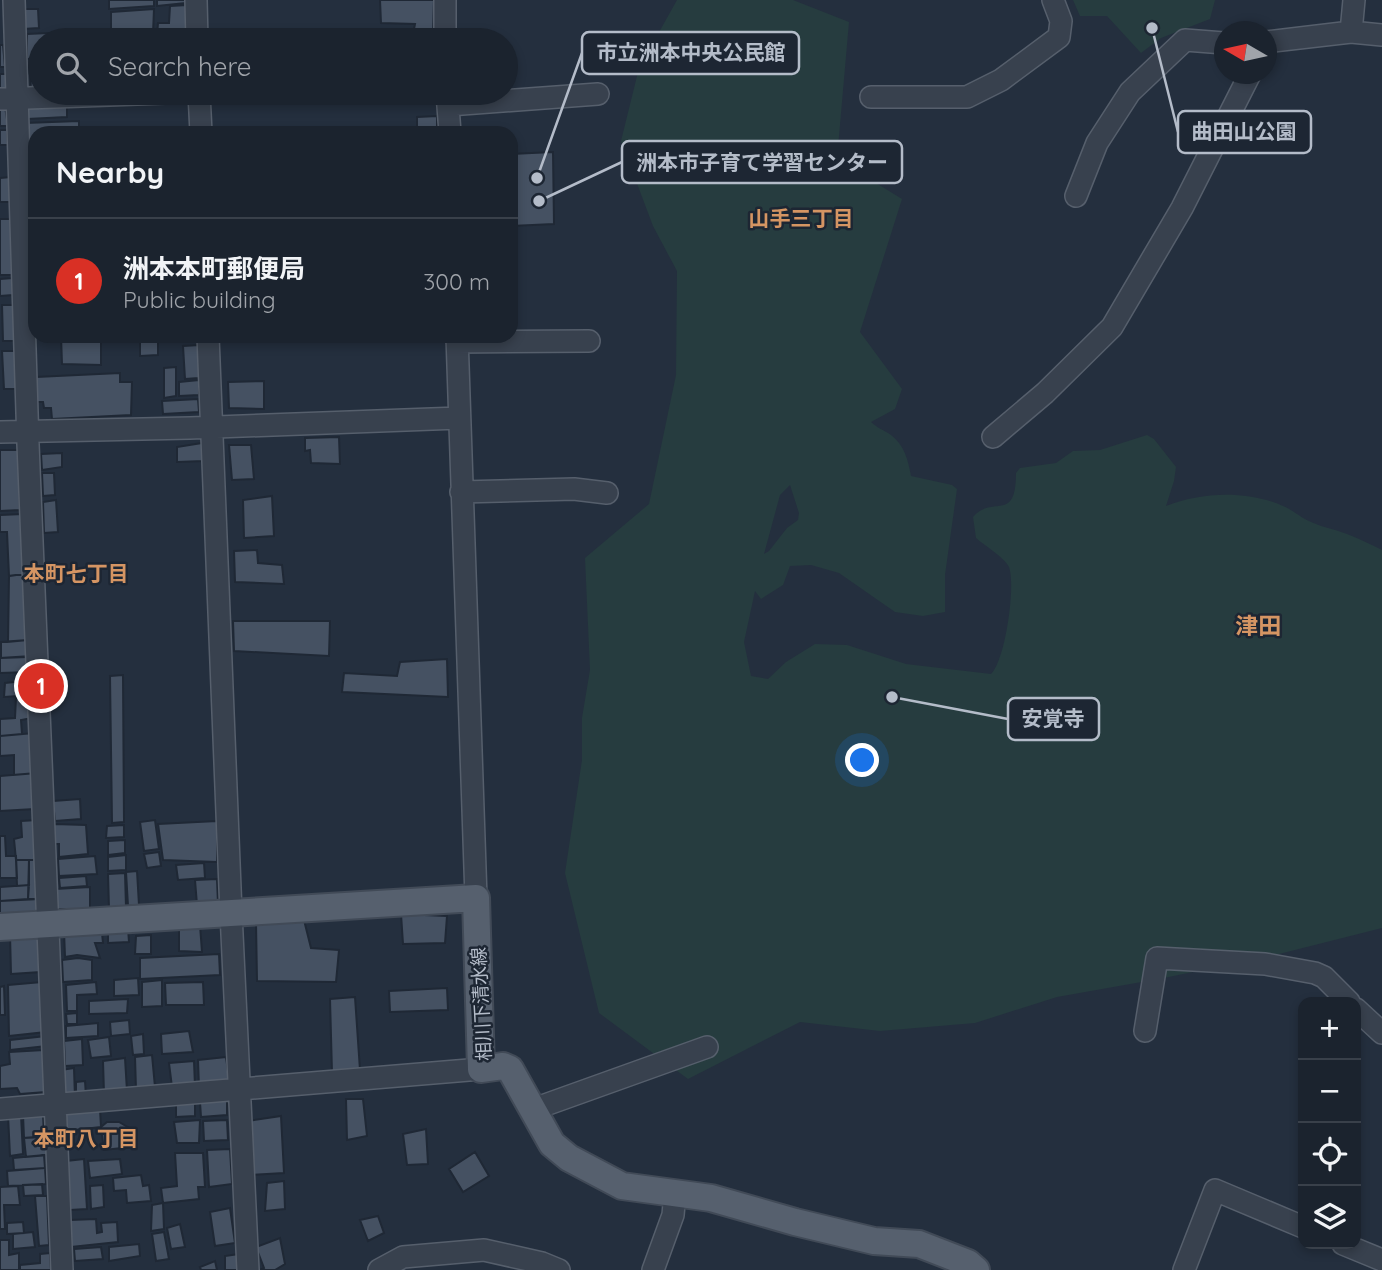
<!DOCTYPE html>
<meta charset="utf-8">
<style>
:root{--surface:#1b232e;--page:#282f3a;--text:#f1f3f6;--muted:#a0a4aa;--line:#39404a;--accent:#d93025}
body{margin:0;font-family:Quicksand,"Noto Sans JP",sans-serif;background:var(--page);color:var(--text)}
.controls{position:absolute;right:21px;bottom:21px;display:grid;overflow:hidden;border-radius:14px;box-shadow:0 4px 10px #0003}
.controls button{width:63px;height:63px;display:grid;place-items:center;padding:0;border:0;border-bottom:2px solid var(--line);background:var(--surface);color:var(--text);font:35px sans-serif}
.compass{position:absolute;left:1214px;top:21px;width:63px;height:63px;border-radius:50%;background:var(--surface);box-shadow:0 4px 10px #0003;rotate:279deg}
.you{position:absolute;left:863px;top:761px;width:24px;height:24px;margin:-18px;border:5px solid #fff;border-radius:50%;background:#1a73e8;box-shadow:0 0 0 10px #1a73e833}
.badge{display:grid;place-items:center;width:46px;height:46px;border-radius:50%;background:var(--accent);color:#fff;font-size:23px;font-weight:700}
.pin{position:absolute;translate:-50% -50%;border:4px solid #fff;box-shadow:0 2px 7px #0006}
.list{margin:0;padding:0;list-style:none}
h2{display:flex;justify-content:space-between;align-items:center;height:91px;margin:0;padding:0 28px;font-size:30px}
h2 small{font-size:23px;font-weight:400;color:var(--muted)}
.list li{display:grid;grid-template-columns:46px 1fr auto;gap:21px;align-items:center;box-sizing:border-box;height:126px;padding:0 28px;border-top:2px solid var(--line)}
.list b{display:block;font-size:26px;white-space:nowrap}
.list p{margin:0;font-size:23px;white-space:nowrap;color:var(--muted)}
.list em{font-size:23px;font-style:normal;color:var(--muted)}
.icon{flex:none;width:38px;height:38px;fill:none;stroke:currentColor;stroke-width:2;stroke-linecap:round;stroke-linejoin:round}
.map{position:relative;flex:none;width:1382px;height:1270px;overflow:hidden}
.search{position:absolute;background:var(--surface);box-shadow:0 4px 10px #0003;left:28px;top:28px;width:490px;height:77px;display:flex;align-items:center;gap:18px;box-sizing:border-box;padding:0 24px;border-radius:38px;color:var(--muted);font-size:26px}
.panel{position:absolute;background:var(--surface);box-shadow:0 4px 10px #0003;left:28px;top:126px;width:490px;height:217px;border-radius:21px}
.map>svg:first-child{display:block}
</style>
<div class="map">
<svg width="1382" height="1270" viewBox="0 0 1382 1270">
<rect width="100%" height="100%" fill="#242f3e"/>
<!-- green -->
<path fill="#263c3f" fill-rule="evenodd" d="M 677,0 L 793,0 L 849,22 L 837,159 L 902,199 L 860,332 L 902,389 L 895,409 L 871,422 C 877,428 884,430 891,435 C 905,446 908,460 911,476 L 952,485 L 957,489 L 945,575 L 945,612 L 923,616 L 895,612 L 839,573 L 811,565 L 790,566 L 783,585 L 761,599 L 755,591 L 744,642 L 751,676 L 768,679 L 786,662 L 815,644 L 847,645 L 906,664 L 991,674 C 1005,661 1016,586 1009,567 C 1004,557 985,546 976,538 L 973,517 C 993,494 1016,524 1016,473 L 1020,468 L 1056,463 L 1073,451 L 1100,450 L 1147,435 L 1154,439 L 1176,467 L 1174,481 L 1166,506 C 1201,492 1247,490 1283,506 C 1293,510 1301,518 1311,522 C 1324,528 1339,530 1352,536 C 1362,540 1372,545 1382,550 L 1382,928 L 1279,954 L 1164,978 L 1057,997 L 975,1023 L 880,1031 L 800,1022 L 688,1079 L 599,1013 L 565,873 L 582,760 L 582,718 L 590,670 L 585,558 L 649,504 L 676,375 L 677,271 L 653,226 L 621,141 L 639,68 ZM 790,485 L 799,513 L 798,520 L 787,528 L 769,551 L 764,554 L 780,495 Z
M 1073,0 L 1215,0 L 1210,19 L 1161,38 L 1141,53 L 1107,16 L 1080,16 Z"/>
<!-- building -->
<path fill="#455162" stroke="#1f2835" stroke-width="2" d="M 109,0 L 154,0 L 154,6 L 109,9 Z
M 157,0 L 186,0 L 186,3 L 157,6 Z
M 380,0 L 434,0 L 433,35 L 419,35 L 419,40 L 393,40 L 393,35 L 413,34 L 415,24 L 381,23 Z
M 187,5 L 187,40 L 155,40 L 155,37 L 157,36 L 158,23 L 169,23 L 170,6 Z
M 22,9 L 38,9 L 39,28 L 23,29 Z
M 154,9 L 153,34 L 111,37 L 111,12 Z
M 48,33 L 48,40 L 40,40 L 40,58 L 27,59 L 27,34 Z
M 151,37 L 152,40 L 111,40 L 111,39 Z
M 0,45 L 3,45 L 5,67 L 0,67 Z
M 30,63 L 40,63 L 40,93 L 31,94 Z
M 0,74 L 7,74 L 8,92 L 0,93 Z
M 67,100 L 67,117 L 27,119 L 26,101 Z
M 0,106 L 5,106 L 8,126 L 0,126 Z
M 437,116 L 437,133 L 417,133 L 417,117 Z
M 79,121 L 79,133 L 35,133 L 35,139 L 26,139 L 25,123 Z
M 0,130 L 7,130 L 8,145 L 0,145 Z
M 553,152 L 554,224 L 511,226 L 511,154 Z
M 11,177 L 12,202 L 0,202 L 0,178 Z
M 0,219 L 13,219 L 15,275 L 0,275 Z
M 13,278 L 13,295 L 0,296 L 0,279 Z
M 2,305 L 15,305 L 16,341 L 3,341 Z
M 61,336 L 101,336 L 101,365 L 62,364 Z
M 140,336 L 158,336 L 158,355 L 140,356 Z
M 167,336 L 198,336 L 198,338 L 167,341 Z
M 199,345 L 199,378 L 185,379 L 183,346 Z
M 2,351 L 17,351 L 18,389 L 4,389 Z
M 176,367 L 176,396 L 164,398 L 164,368 Z
M 120,373 L 120,382 L 132,382 L 131,415 L 52,419 L 51,408 L 44,408 L 43,402 L 37,402 L 36,377 Z
M 199,380 L 199,395 L 179,396 L 179,382 Z
M 264,381 L 264,409 L 229,408 L 228,382 Z
M 198,399 L 199,412 L 163,414 L 162,401 Z
M 339,437 L 340,464 L 311,463 L 310,450 L 305,451 L 305,438 Z
M 202,443 L 204,461 L 177,462 L 177,447 Z
M 229,445 L 251,445 L 254,479 L 232,480 Z
M 0,450 L 19,450 L 20,510 L 0,511 Z
M 62,453 L 62,467 L 42,470 L 41,454 Z
M 42,473 L 54,473 L 55,495 L 43,496 Z
M 272,496 L 274,536 L 244,538 L 243,500 Z
M 56,500 L 58,532 L 44,533 L 43,502 Z
M 23,514 L 24,574 L 9,576 L 7,532 L 0,532 L 0,515 Z
M 257,550 L 258,563 L 282,565 L 284,584 L 235,582 L 234,551 Z
M 24,574 L 27,640 L 8,642 L 9,576 Z
M 233,621 L 330,621 L 329,656 L 234,651 Z
M 27,640 L 27,657 L 1,658 L 1,642 Z
M 31,656 L 31,672 L 0,673 L 0,658 Z
M 447,659 L 448,697 L 342,692 L 344,673 L 397,676 L 400,662 Z
M 123,675 L 124,822 L 112,823 L 110,676 Z
M 33,680 L 33,695 L 4,697 L 5,683 Z
M 16,697 L 32,697 L 32,718 L 21,720 L 22,734 L 0,736 L 0,719 L 15,718 Z
M 34,733 L 36,773 L 14,775 L 14,755 L 0,756 L 0,736 Z
M 36,773 L 35,809 L 0,811 L 0,776 Z
M 80,799 L 81,819 L 55,821 L 53,801 Z
M 37,820 L 39,860 L 16,860 L 14,839 L 22,837 L 21,821 Z
M 155,820 L 159,849 L 144,851 L 140,822 Z
M 217,821 L 217,862 L 163,860 L 158,824 Z
M 54,824 L 86,825 L 88,854 L 59,857 L 59,844 L 54,844 Z
M 124,825 L 124,837 L 106,838 L 107,826 Z
M 0,836 L 5,836 L 6,856 L 16,856 L 17,878 L 0,878 Z
M 125,840 L 125,853 L 108,855 L 108,841 Z
M 159,852 L 161,866 L 147,868 L 144,854 Z
M 126,855 L 126,870 L 108,871 L 108,857 Z
M 95,856 L 97,874 L 59,876 L 58,859 Z
M 16,860 L 29,860 L 29,885 L 17,886 Z
M 29,860 L 39,860 L 40,899 L 28,899 Z
M 204,863 L 205,878 L 178,880 L 176,865 Z
M 137,871 L 139,905 L 128,906 L 126,872 Z
M 125,873 L 126,907 L 109,909 L 108,874 Z
M 86,876 L 87,886 L 60,888 L 59,878 Z
M 217,879 L 218,904 L 197,905 L 195,880 Z
M 29,885 L 28,899 L 0,901 L 0,887 Z
M 90,887 L 90,909 L 57,909 L 55,889 Z
M 40,899 L 41,916 L 0,919 L 0,901 Z
M 401,914 L 447,916 L 445,943 L 403,944 Z
M 304,920 L 311,948 L 339,950 L 336,982 L 257,981 L 256,923 Z
M 200,925 L 202,952 L 179,951 L 179,929 Z
M 128,928 L 129,942 L 108,943 L 108,930 Z
M 39,931 L 41,972 L 11,974 L 10,934 Z
M 64,931 L 102,933 L 103,943 L 95,943 L 100,958 L 77,955 L 65,957 Z
M 151,935 L 151,954 L 135,954 L 136,936 Z
M 219,954 L 220,975 L 140,979 L 140,958 Z
M 78,958 L 92,960 L 92,980 L 63,982 L 62,960 Z
M 138,978 L 139,995 L 114,996 L 114,980 Z
M 162,980 L 162,1006 L 142,1007 L 142,982 Z
M 42,982 L 46,1032 L 9,1036 L 8,985 Z
M 96,982 L 97,994 L 77,995 L 77,1011 L 67,1011 L 66,985 Z
M 203,982 L 204,1005 L 166,1005 L 165,983 Z
M 4,986 L 5,1015 L 0,1015 L 0,987 Z
M 447,988 L 448,1010 L 390,1012 L 389,991 Z
M 355,997 L 360,1070 L 332,1073 L 330,999 Z
M 128,999 L 127,1013 L 89,1014 L 89,1001 Z
M 77,1013 L 77,1024 L 67,1024 L 66,1014 Z
M 129,1020 L 130,1034 L 111,1036 L 110,1022 Z
M 98,1023 L 98,1036 L 66,1038 L 66,1026 Z
M 189,1031 L 193,1052 L 162,1054 L 161,1034 Z
M 143,1034 L 144,1054 L 133,1055 L 131,1036 Z
M 46,1036 L 47,1046 L 10,1050 L 10,1040 Z
M 109,1037 L 111,1056 L 91,1058 L 88,1040 Z
M 82,1039 L 83,1065 L 65,1066 L 64,1041 Z
M 44,1050 L 46,1092 L 20,1094 L 17,1088 L 0,1089 L 0,1066 L 10,1064 L 9,1052 Z
M 152,1055 L 155,1087 L 136,1090 L 135,1057 Z
M 226,1057 L 230,1085 L 199,1088 L 198,1060 Z
M 125,1058 L 127,1091 L 104,1094 L 103,1061 Z
M 194,1061 L 195,1086 L 172,1087 L 169,1063 Z
M 74,1068 L 75,1098 L 63,1100 L 61,1070 Z
M 85,1081 L 86,1096 L 76,1097 L 76,1082 Z
M 346,1099 L 363,1099 L 367,1136 L 347,1140 Z
M 227,1100 L 227,1115 L 201,1117 L 200,1102 Z
M 195,1101 L 195,1116 L 176,1117 L 176,1103 Z
M 100,1109 L 101,1127 L 66,1131 L 64,1113 Z
M 43,1113 L 44,1137 L 24,1138 L 23,1115 Z
M 8,1115 L 21,1115 L 23,1154 L 10,1156 Z
M 281,1116 L 284,1173 L 251,1175 L 248,1121 Z
M 200,1120 L 199,1143 L 177,1143 L 174,1122 Z
M 227,1120 L 228,1140 L 204,1141 L 203,1121 Z
M 107,1122 L 119,1122 L 131,1129 L 131,1147 L 104,1150 L 101,1127 Z
M 426,1129 L 428,1164 L 407,1165 L 403,1134 Z
M 47,1136 L 48,1155 L 26,1157 L 24,1138 Z
M 230,1149 L 232,1184 L 209,1187 L 207,1150 Z
M 475,1152 L 489,1176 L 463,1192 L 449,1169 Z
M 175,1153 L 203,1153 L 205,1187 L 198,1187 L 199,1199 L 163,1203 L 161,1188 L 177,1186 Z
M 44,1155 L 45,1168 L 14,1170 L 13,1158 Z
M 84,1159 L 87,1209 L 70,1210 L 66,1161 Z
M 120,1159 L 122,1174 L 90,1178 L 88,1161 Z
M 45,1168 L 46,1184 L 8,1186 L 7,1171 Z
M 141,1175 L 143,1186 L 149,1185 L 151,1201 L 127,1203 L 126,1190 L 114,1191 L 113,1178 Z
M 284,1181 L 285,1209 L 265,1211 L 267,1183 Z
M 42,1184 L 43,1195 L 24,1196 L 23,1185 Z
M 103,1185 L 104,1207 L 91,1209 L 90,1186 Z
M 18,1186 L 20,1205 L 4,1205 L 5,1229 L 0,1229 L 0,1187 Z
M 35,1196 L 47,1196 L 49,1245 L 39,1246 Z
M 163,1203 L 164,1229 L 151,1231 L 152,1205 Z
M 230,1208 L 235,1243 L 215,1246 L 210,1212 Z
M 378,1216 L 384,1233 L 368,1241 L 360,1220 Z
M 96,1219 L 97,1233 L 102,1232 L 101,1223 L 117,1222 L 118,1242 L 71,1247 L 70,1220 Z
M 23,1222 L 24,1233 L 7,1234 L 7,1223 Z
M 180,1224 L 185,1247 L 171,1249 L 167,1228 Z
M 33,1232 L 35,1247 L 13,1249 L 13,1234 Z
M 164,1232 L 169,1259 L 156,1261 L 152,1234 Z
M 280,1238 L 285,1264 L 275,1270 L 260,1270 L 264,1268 L 256,1247 Z
M 0,1240 L 9,1240 L 9,1255 L 19,1253 L 19,1270 L 0,1270 Z
M 139,1244 L 140,1256 L 109,1261 L 109,1247 Z
M 101,1247 L 103,1259 L 75,1261 L 74,1249 Z
M 50,1253 L 51,1270 L 20,1270 L 20,1265 L 40,1263 L 40,1254 Z
M 239,1254 L 239,1270 L 225,1270 L 225,1256 Z
M 215,1261 L 217,1270 L 201,1270 L 200,1267 Z"/>
<g fill="none" stroke-linecap="round" stroke-linejoin="round">
<!-- minor casing -->
<g stroke="#565f6c" stroke-width="24">
<path id="minor" d="M 14,0 L 28,444 L 62,1270
M 196,0 L 197,40
M 445,0 L 445,40
M 1351,32 L 1354,0
M 1266,42 L 1351,32 L 1382,35
M 199,93 L 201,133
M 447,93 L 450,133
M 871,97 L 967,97 L 1001,80 L 1059,37 L 1061,21 L 1053,0
M 0,99 L 165,93
M 449,105 L 598,94
M 1076,196 L 1097,143 L 1130,92 L 1185,40 L 1224,43
M 208,336 L 231,913 L 248,1270
M 457,336 L 476,898
M 457,342 L 589,341
M 0,432 L 190,428 L 459,418
M 993,437 L 1045,393 L 1112,327 L 1182,208 L 1250,74
M 461,492 L 574,489 L 607,493
M 1356,1009 L 1382,1033
M 1145,1031 L 1157,958 L 1265,964 L 1315,973 L 1324,977 L 1349,1002
M 0,1109 L 481,1069
M 534,1109 L 707,1047
M 1343,1244 L 1382,1260
M 379,1270 L 403,1257 L 484,1250 L 542,1263 L 559,1270
M 653,1270 L 673,1215 L 675,1193
M 1184,1270 L 1215,1190 L 1303,1227"/>
</g>
<!-- major casing -->
<g stroke="#414a57" stroke-width="30">
<path id="major" d="M 0,927 L 476,898 L 481,1069 L 503,1066 L 510,1069 L 552,1144 L 569,1158 L 622,1186 L 711,1198 L 795,1222 L 874,1241 L 919,1244 L 968,1263 L 976,1270"/>
</g>
<!-- minor -->
<use href="#minor" stroke="#38414e" stroke-width="21"/>
<!-- major -->
<use href="#major" stroke="#56606e" stroke-width="26"/>
</g>
<g text-anchor="middle" dominant-baseline="central" stroke-width="5" stroke-linejoin="round" paint-order="stroke">
<!-- street labels -->
<g font-size="19" fill="#b4bcc9" stroke="#1d2633">
<text transform="translate(481 1004) rotate(-93)">相川下清水線</text>
</g>
<!-- neighbourhood labels -->
<g font-size="21" font-weight="bold" fill="#d59563" stroke="#1d2633">
<text x="801" y="218">山手三丁目</text>
<text x="76" y="573">本町七丁目</text>
<text x="86" y="1138">本町八丁目</text>
</g>
<!-- quarter labels -->
<g font-size="23" font-weight="bold" fill="#d59563" stroke="#1d2633">
<text x="1258" y="625">津田</text>
</g>
</g>
<!-- callouts -->
<path fill="none" stroke="#b4bcc9" stroke-width="2.5" d="M537 178L582 53M1152 28L1178 132M539 201L622 162M892 697L1008 719"/>
<g fill="#b4bcc9" stroke="#1d2633" stroke-width="2.5">
<circle cx="537" cy="178" r="7"/>
<circle cx="1152" cy="28" r="7"/>
<circle cx="539" cy="201" r="7"/>
<circle cx="892" cy="697" r="7"/>
</g>
<g fill="#1d2633" stroke="#b4bcc9" stroke-width="2.5">
<rect x="582" y="32" width="217" height="42" rx="7"/>
<rect x="1178" y="111" width="133" height="42" rx="7"/>
<rect x="622" y="141" width="280" height="42" rx="7"/>
<rect x="1008" y="698" width="91" height="42" rx="7"/>
</g>
<g font-size="21" text-anchor="middle" font-weight="bold" fill="#b4bcc9">
<text x="691" y="60">市立洲本中央公民館</text>
<text x="1244" y="139">曲田山公園</text>
<text x="762" y="170">洲本市子育て学習センター</text>
<text x="1053" y="726">安覚寺</text>
</g>
</svg>
<div class="controls">
<button>+</button>
<button>−</button>
<button><svg class="icon" aria-label="locate" viewBox="0 0 24 24"><circle cx="12" cy="12" r="6"/><path d="M12 2v4M12 18v4M2 12h4M18 12h4"/></svg></button>
<button><svg class="icon" aria-label="layers" viewBox="0 0 24 24"><path d="M12 4l9 5-9 5-9-5zM3 14l9 5 9-5"/></svg></button>
</div>
<svg class="compass" viewBox="-18 -18 36 36"><path d="M0-13l5 13h-10z" fill="#e53935"/><path d="M0 13l5-13h-10z" fill="#a0a4aa"/></svg>
<div class="you"></div>
<div class="pin badge" style="left:41px;top:686px">1</div>
<div class="search"><svg class="icon" aria-label="search" viewBox="0 0 24 24"><circle cx="10" cy="10" r="6"/><path d="M15 15l6 6"/></svg>Search here</div>
<section class="panel">
<h2>Nearby<small></small></h2>
<ul class="list">
<li><span class="badge">1</span><div><b>洲本本町郵便局</b><p>Public building</p></div><em>300 m</em></li>
</ul>
</section>
</div>
